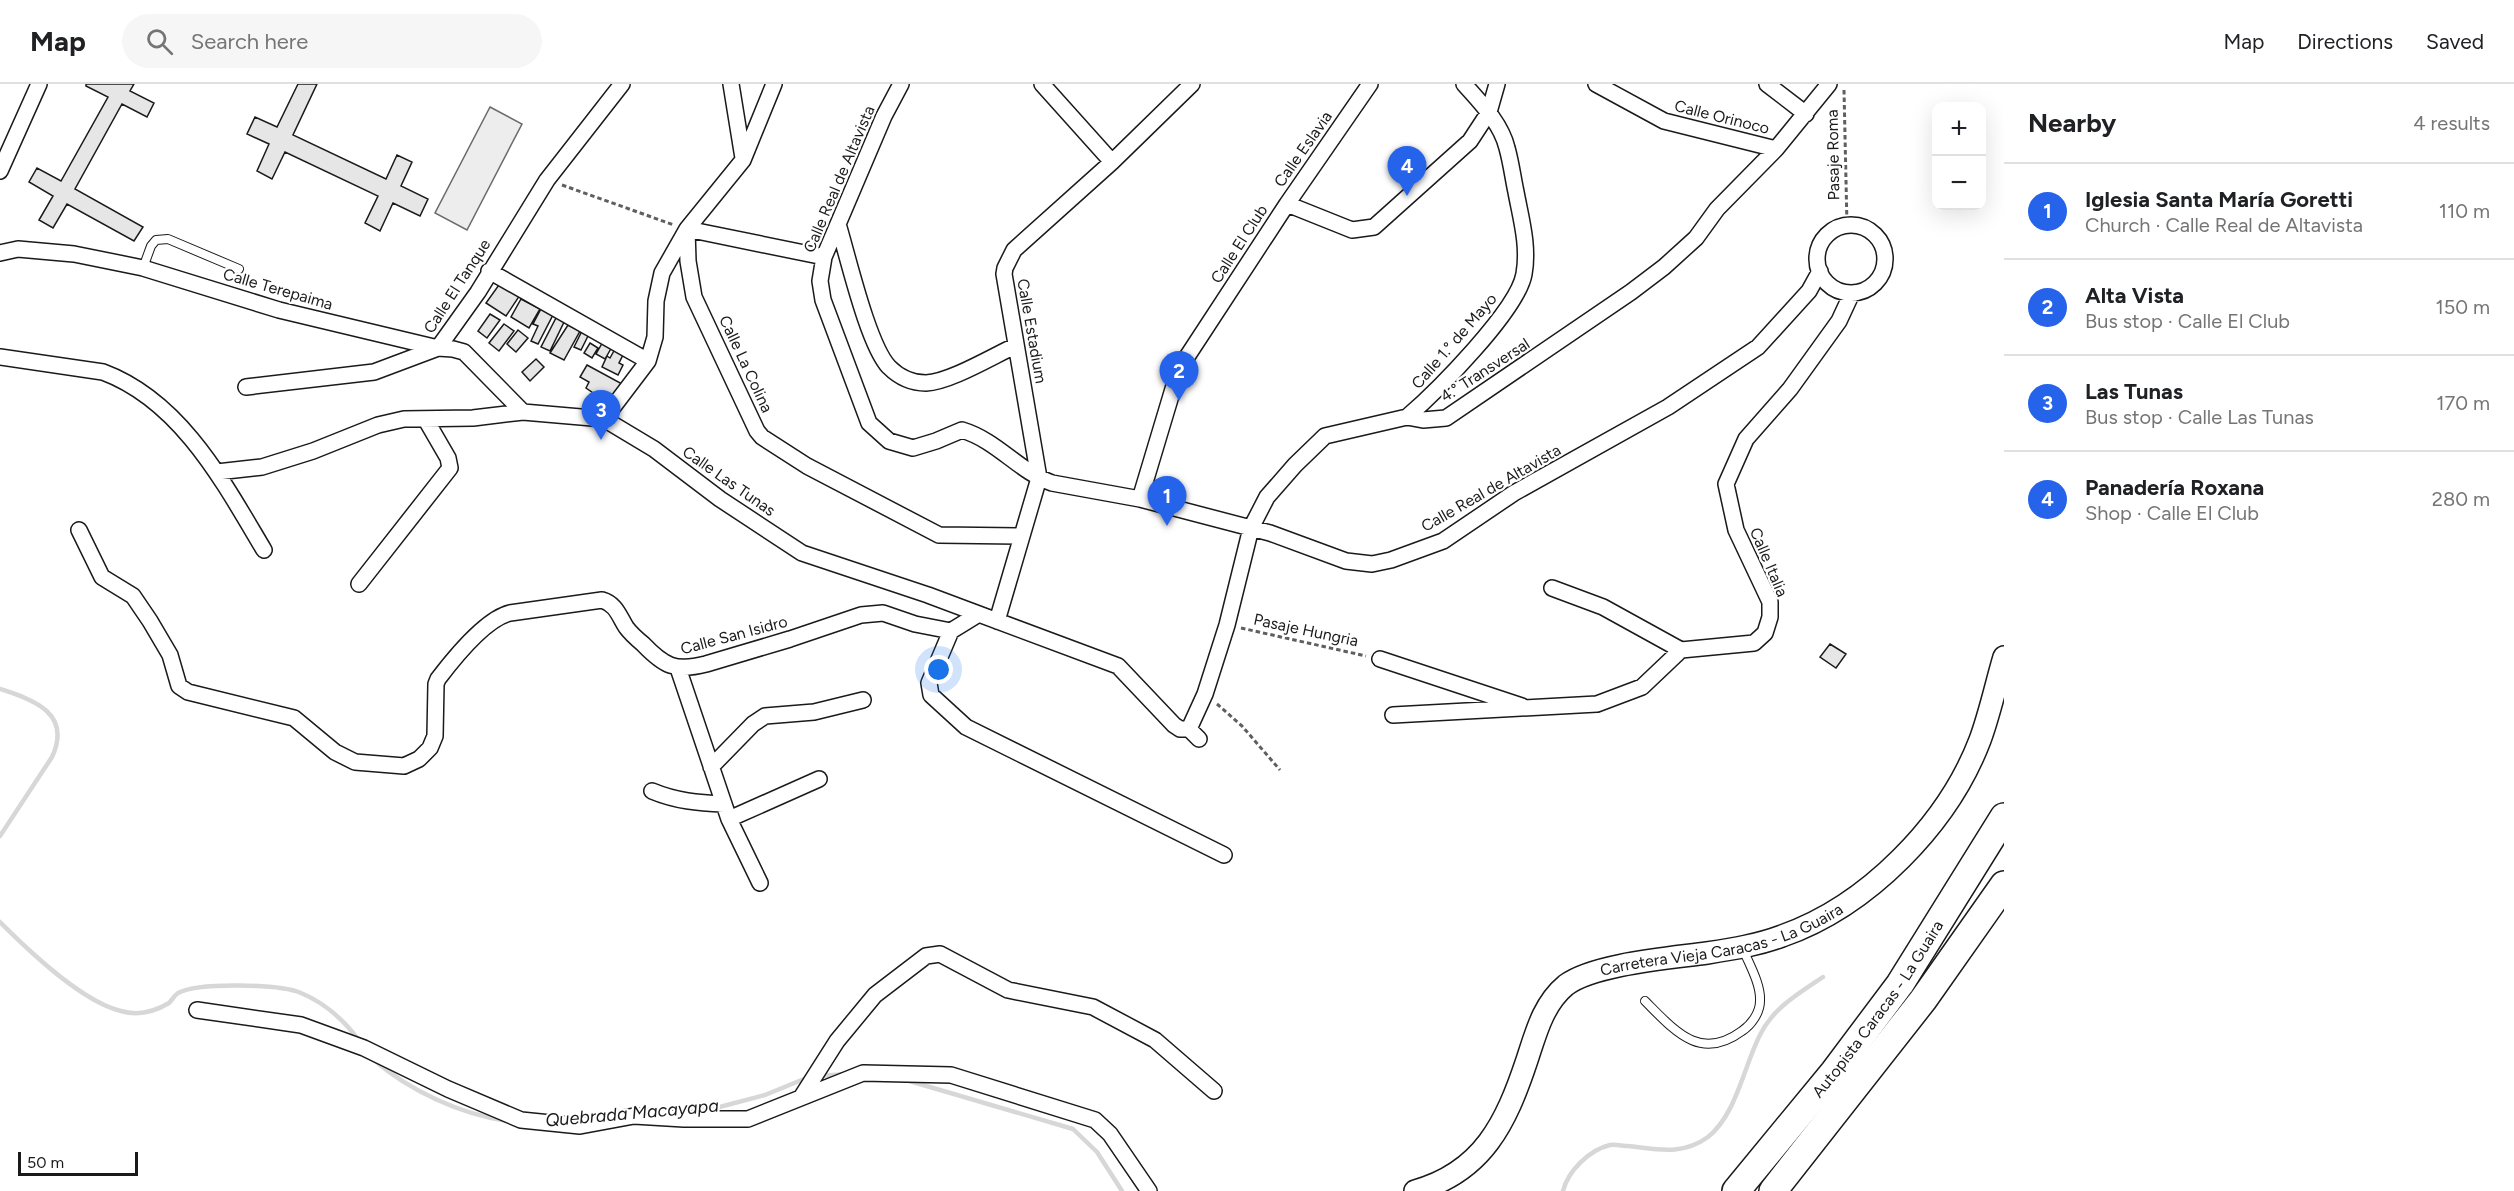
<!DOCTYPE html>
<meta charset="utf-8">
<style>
:root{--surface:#fff;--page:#f6f6f6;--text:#202124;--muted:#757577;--line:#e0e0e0;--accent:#2563eb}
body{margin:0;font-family:Figtree,sans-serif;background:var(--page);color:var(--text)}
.controls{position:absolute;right:18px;top:18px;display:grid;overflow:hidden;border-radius:12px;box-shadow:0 6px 24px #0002}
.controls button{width:54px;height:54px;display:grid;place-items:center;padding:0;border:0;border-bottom:2px solid var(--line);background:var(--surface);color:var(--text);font:30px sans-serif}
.scale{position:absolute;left:18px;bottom:15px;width:120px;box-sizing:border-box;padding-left:6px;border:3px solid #1a1a1a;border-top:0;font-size:16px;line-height:21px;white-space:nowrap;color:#1a1a1a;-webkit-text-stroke:4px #fff;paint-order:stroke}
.you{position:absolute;left:939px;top:586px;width:21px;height:21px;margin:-15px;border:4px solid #fff;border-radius:50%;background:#1a73e8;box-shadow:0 0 0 9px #1a73e833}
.badge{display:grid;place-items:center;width:39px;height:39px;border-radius:50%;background:var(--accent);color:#fff;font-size:20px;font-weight:700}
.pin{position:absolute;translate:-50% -50px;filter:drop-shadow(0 2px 3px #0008)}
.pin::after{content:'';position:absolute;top:32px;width:21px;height:18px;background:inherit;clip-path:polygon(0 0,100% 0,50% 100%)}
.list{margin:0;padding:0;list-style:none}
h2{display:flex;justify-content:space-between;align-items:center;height:78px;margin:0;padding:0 24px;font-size:26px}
h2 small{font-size:20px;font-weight:400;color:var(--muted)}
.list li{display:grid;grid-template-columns:39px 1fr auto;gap:18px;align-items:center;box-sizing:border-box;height:96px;padding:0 24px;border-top:2px solid var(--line)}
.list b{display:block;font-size:22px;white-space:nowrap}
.list p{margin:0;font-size:20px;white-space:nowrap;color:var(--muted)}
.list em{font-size:20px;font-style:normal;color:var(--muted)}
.icon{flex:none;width:33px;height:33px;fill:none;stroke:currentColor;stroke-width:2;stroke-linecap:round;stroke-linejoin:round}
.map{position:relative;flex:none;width:2004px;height:1107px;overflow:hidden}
header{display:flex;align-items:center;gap:36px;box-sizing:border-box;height:84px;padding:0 30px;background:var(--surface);border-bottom:2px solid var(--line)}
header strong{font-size:28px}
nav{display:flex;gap:33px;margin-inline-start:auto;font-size:21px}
.search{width:420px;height:54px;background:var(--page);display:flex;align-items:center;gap:15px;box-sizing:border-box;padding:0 21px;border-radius:33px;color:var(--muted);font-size:22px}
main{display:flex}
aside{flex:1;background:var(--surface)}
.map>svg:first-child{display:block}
</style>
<header>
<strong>Map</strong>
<div class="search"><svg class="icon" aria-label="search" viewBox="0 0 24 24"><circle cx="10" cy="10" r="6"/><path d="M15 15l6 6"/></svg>Search here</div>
<nav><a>Map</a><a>Directions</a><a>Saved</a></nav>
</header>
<main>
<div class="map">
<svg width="2004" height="1107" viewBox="0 0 2004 1107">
<rect width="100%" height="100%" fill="#fff"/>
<!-- built -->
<path fill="#ededed" stroke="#6a6a6a" stroke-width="1.5" d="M 490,23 L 522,40 L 467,146 L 435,129 Z"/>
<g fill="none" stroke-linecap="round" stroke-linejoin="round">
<!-- stream -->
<path stroke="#d7d7d7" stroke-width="4.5" d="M 0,605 C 35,616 72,630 52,673 L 0,752
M 0,838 C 29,867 81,917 121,927 C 138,932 154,928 169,919 C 172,916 175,911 178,909 C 199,898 279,900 301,909 C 325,919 345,937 360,958
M 374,976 C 410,1007 460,1030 507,1037
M 820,992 L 845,990
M 906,996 L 1073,1045 L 1097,1068 L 1122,1107
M 649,1026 L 712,1025 L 765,1011 L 809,993
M 1563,1107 C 1568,1087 1589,1066 1610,1061 C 1615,1060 1623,1062 1628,1062 C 1657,1065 1682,1072 1708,1053 C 1736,1031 1744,982 1760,951 C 1773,924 1799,909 1823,893"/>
</g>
<!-- building -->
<path fill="#e6e6e6" stroke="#1a1a1a" stroke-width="1.5" d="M 86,0 L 134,0 L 130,7 L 154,19 L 147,33 L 122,20 L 75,105 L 143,143 L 134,157 L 67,120 L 53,144 L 39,136 L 53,112 L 29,98 L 37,84 L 61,97 L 108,13 L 86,2 Z
M 298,0 L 317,0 L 293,51 L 386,95 L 397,71 L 412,78 L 401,102 L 428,115 L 420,132 L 393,119 L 380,147 L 365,139 L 378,112 L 285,68 L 272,95 L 257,87 L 269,60 L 247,50 L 255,33 L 277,43 Z
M 501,198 L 520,211 L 506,232 L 486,219 Z
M 521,215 L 540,225 L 529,244 L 511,233 Z
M 543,221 L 555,227 L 538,260 L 531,257 L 538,242 L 533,240 Z
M 490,230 L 500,236 L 487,254 L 478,247 Z
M 557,232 L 565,236 L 550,267 L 541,263 Z
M 504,240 L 514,247 L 499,267 L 489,259 Z
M 568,241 L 580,247 L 564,276 L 550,269 Z
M 583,245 L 590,248 L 581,266 L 574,263 Z
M 518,246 L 528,254 L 516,268 L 507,260 Z
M 604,256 L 613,261 L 605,275 L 596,270 Z
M 590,259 L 598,264 L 592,274 L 584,269 Z
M 615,265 L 626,265 L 619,279 L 623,281 L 618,291 L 602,283 L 607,272 L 610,274 Z
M 536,275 L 544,283 L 530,297 L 522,288 Z
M 587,281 L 624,301 L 614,316 L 605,317 L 586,304 L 589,298 L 580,293 Z
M 1830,560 L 1846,570 L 1836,584 L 1820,573 Z"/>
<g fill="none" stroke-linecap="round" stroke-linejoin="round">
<!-- lane casing -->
<g stroke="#1a1a1a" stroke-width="10">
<path id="lane" d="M 143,184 L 151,162 L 156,156 L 168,155 L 239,185
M 1645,917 C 1675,947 1700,978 1742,947 C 1751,941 1760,929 1760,917 C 1761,900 1749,880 1743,865"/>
</g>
<!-- street casing -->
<g stroke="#1a1a1a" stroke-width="18">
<path id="street" d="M 731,0 L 743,74
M 774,0 L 743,76 L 687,145 L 688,177 L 694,213 L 757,347 L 762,353 L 807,382 L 939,451 L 1022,452
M 901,0 L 884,32 L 824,173 L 820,197 L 823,216 L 869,339 L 889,357 L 913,364 L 936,357 L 962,346 C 998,357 1018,387 1052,399 L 1140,415 L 1270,449 L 1346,477 L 1372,480 L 1391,476 L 1443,457 L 1514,409 L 1668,323 L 1758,263 L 1809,207 L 1820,187
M 1042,0 L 1112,78
M 1596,0 L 1664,37 L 1776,65
M 1767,0 L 1806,30
M 0,87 L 39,0
M 1287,120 L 1352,146 L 1374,143 L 1470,57 L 1489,28 L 1497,0
M 838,140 C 848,173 868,261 889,283 C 899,293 912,299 926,299 C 950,298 993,272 1015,262
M1817 175a34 34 0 1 1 68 0a34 34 0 1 1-68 0Z
M 0,169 L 18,165 L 74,170 L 143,184 L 279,226 L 438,264 L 453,265 L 464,268 L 523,328
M 489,187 L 648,277
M 0,273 L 103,288 C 181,317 224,399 264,466
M 246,303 L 374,288 L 438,264 L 478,208 L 547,96 L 622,0
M 1407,333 C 1436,308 1518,226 1524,190 C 1529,162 1521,135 1516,108 C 1513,94 1511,78 1507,64 C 1501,39 1480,18 1464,0
M 604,335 L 648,277 L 655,253 L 656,217 L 662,189 L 687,145 L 824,173
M 217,388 L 262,383 L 313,367 L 378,341 L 404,335 L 473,334 L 523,328 L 604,335 L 654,365 L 720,415 L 802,469 L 928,511 L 1118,582 L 1174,641 L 1180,645 L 1189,645
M 1140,415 L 1179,285 L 1287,120 L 1370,0
M 79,446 L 102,493 L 133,512 L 150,537 L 170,571 L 179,602 L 188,608 L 294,634 L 335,668 L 355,678 L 404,682 L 419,675 L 430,664 L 435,652 L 436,600 L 438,595 C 454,574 485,535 510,529 L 602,516 C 616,520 619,532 626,543 C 631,550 637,555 643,560 C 664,582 675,588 706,580 L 790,555 L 861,531 L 883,529 L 915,540 L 951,547 L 977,531
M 359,500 L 450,384 L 448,374 L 426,336
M 1552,504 L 1603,523 L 1681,566
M 997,537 L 1039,394 L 1004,190 L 1005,184 L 1014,166 L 1112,78 L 1192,0
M 951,547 L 929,599 L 931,611 L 966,643 L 1224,771
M 1380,575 L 1522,622
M 678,584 L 729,735 L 760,799
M 1393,631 L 1597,620 L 1642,603 L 1681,566 L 1754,559 L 1765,549 L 1770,533 L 1770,518 L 1736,446 L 1726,400 L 1746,355 L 1790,305 L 1839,237 L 1852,209
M 1199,655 L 1189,645 L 1205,610 L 1227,541 L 1251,444 L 1267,413 L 1295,381 L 1325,352 L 1407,333 L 1423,336 L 1446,334 L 1631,208 L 1664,183 L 1696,154 L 1717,125 L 1776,65 L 1829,0
M 711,683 L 753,640 L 765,632 L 814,628 L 863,616
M 652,707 C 676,717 698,719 724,720
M 729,735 L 819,695
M 197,926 L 301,941 L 364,964 L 448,1005 L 521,1036 L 580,1042 L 634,1032 L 684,1035 L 748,1035 L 863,989 L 951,991 L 1095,1036 L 1110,1050 L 1149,1107
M 802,1012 L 837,957 L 875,911 L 926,872 L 940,870 L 1008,906 L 1093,923 L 1155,956 L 1214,1007"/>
</g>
<!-- secondary casing -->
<g stroke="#1a1a1a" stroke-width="24">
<g id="secondary">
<path id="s1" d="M 1415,1107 C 1483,1088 1506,1039 1527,976 C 1536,949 1543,920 1566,901 C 1594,880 1671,874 1707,869 C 1733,865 1758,861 1782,852 C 1868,822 1948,740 1980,656 C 1990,629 1996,600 2004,573"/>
</g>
</g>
<!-- highway casing -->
<g stroke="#1a1a1a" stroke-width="30">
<g id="highway">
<path id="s2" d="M 1736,1107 L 1834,988 L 1900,900 L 2004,733"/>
<path d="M 1773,1107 L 1923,916 L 2004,801"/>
</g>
</g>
<!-- path -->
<path stroke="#5f5f5f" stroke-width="3" stroke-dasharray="4.5 3" stroke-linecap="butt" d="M 1844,6 L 1847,142
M 562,101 L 674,141
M 1241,544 L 1366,572
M 1217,620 L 1242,642 L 1280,686"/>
<!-- lane -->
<use href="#lane" stroke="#fff" stroke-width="8"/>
<!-- street -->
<use href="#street" stroke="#fff" stroke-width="15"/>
<!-- secondary -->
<use href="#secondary" stroke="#fff" stroke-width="21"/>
<!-- highway -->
<use href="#highway" stroke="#fff" stroke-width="27"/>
</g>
<g text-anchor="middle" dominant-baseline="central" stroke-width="4.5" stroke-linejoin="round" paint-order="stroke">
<!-- street labels -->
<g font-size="16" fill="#1a1a1a" stroke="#fff">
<text transform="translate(1722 33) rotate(14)">Calle Orinoco</text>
<text transform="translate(1303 65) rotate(-55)">Calle Eslavia</text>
<text transform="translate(1833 71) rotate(-91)">Pasaje Roma</text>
<text transform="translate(839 95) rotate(-67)">Calle Real de Altavista</text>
<text transform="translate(1239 160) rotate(-57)">Calle El Club</text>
<text transform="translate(457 202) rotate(-57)">Calle El Tanque</text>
<text transform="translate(278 205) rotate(16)">Calle Terepaima</text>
<text transform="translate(1032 247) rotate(80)">Calle Estadium</text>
<text transform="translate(1454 257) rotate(-49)">Calle 1.° de Mayo</text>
<text transform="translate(746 280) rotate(65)">Calle La Colina</text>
<text transform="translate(1485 286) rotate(-33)">4.° Transversal</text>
<text transform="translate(729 397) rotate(35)">Calle Las Tunas</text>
<text transform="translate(1491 404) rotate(-30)">Calle Real de Altavista</text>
<text transform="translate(1769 478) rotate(67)">Calle Italia</text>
<text transform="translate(1306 546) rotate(12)">Pasaje Hungria</text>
<text transform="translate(734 551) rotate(-15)">Calle San Isidro</text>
<text stroke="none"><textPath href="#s1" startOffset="430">Carretera Vieja Caracas - La Guaira</textPath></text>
<text stroke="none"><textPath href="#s2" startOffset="231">Autopista Caracas - La Guaira</textPath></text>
</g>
<!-- water labels -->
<g font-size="18" font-style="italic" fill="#1a1a1a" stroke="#fff">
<text transform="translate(632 1029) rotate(-5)">Quebrada Macayapa</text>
</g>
</g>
</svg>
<div class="controls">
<button>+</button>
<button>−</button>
</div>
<div class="scale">50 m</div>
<div class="you"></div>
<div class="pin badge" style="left:1167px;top:442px">1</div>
<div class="pin badge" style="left:1179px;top:317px">2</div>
<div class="pin badge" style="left:601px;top:356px">3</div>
<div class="pin badge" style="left:1407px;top:112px">4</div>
</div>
<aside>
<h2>Nearby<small>4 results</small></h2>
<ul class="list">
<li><span class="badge">1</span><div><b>Iglesia Santa María Goretti</b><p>Church · Calle Real de Altavista</p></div><em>110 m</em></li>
<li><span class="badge">2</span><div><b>Alta Vista</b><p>Bus stop · Calle El Club</p></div><em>150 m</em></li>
<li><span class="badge">3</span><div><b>Las Tunas</b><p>Bus stop · Calle Las Tunas</p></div><em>170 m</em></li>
<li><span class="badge">4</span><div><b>Panadería Roxana</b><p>Shop · Calle El Club</p></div><em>280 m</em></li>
</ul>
</aside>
</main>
